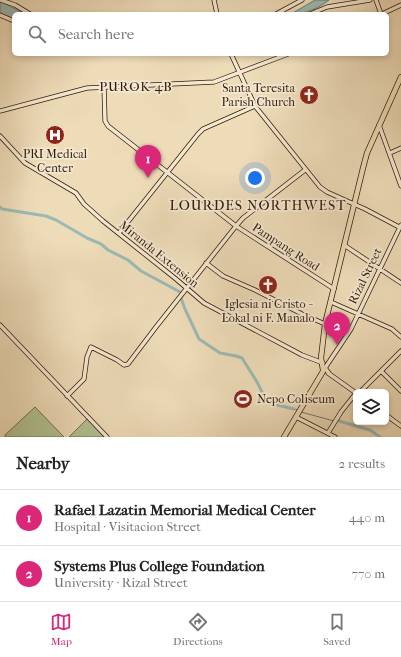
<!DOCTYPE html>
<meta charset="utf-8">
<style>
:root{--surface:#fff;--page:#f2f2f2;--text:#222;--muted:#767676;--line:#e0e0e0;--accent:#db2777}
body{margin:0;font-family:"IM FELL French Canon",serif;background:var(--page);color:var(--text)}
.controls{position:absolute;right:12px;bottom:12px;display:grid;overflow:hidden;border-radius:6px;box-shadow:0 2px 6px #0003}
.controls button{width:36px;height:36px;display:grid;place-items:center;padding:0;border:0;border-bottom:1px solid var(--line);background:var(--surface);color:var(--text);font:20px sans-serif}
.you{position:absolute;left:255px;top:178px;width:14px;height:14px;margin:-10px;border:3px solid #fff;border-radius:50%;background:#1a73e8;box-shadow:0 0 0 6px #1a73e833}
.badge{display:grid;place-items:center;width:26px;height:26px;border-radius:50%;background:var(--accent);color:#fff;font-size:13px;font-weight:700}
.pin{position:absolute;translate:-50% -33px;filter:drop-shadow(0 1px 2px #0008)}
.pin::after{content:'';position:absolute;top:21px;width:14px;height:12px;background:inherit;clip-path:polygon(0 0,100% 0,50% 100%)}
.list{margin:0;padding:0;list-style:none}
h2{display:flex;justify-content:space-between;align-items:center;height:52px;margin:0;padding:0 16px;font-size:17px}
h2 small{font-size:13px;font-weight:400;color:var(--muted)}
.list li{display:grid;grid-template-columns:26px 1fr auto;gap:12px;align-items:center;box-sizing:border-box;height:56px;padding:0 16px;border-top:1px solid var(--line)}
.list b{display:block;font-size:15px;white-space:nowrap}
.list p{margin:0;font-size:13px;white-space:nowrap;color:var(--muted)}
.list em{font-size:13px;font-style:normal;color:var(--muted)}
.icon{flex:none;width:22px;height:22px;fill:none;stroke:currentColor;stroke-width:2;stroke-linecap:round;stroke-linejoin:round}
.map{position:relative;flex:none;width:401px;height:437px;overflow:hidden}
.search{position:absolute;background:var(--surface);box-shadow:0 2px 6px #0003;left:12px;right:12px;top:12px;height:44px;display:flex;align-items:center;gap:10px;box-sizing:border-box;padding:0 14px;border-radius:6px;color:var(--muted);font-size:15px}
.sheet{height:164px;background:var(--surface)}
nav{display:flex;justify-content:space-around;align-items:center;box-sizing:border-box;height:56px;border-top:1px solid var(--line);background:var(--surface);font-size:11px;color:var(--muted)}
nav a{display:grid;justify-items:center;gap:2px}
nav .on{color:var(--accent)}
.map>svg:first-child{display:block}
</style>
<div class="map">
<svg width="401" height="437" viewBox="0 0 401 437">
<rect width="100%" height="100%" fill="#eedcb9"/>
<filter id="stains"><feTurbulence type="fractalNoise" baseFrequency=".005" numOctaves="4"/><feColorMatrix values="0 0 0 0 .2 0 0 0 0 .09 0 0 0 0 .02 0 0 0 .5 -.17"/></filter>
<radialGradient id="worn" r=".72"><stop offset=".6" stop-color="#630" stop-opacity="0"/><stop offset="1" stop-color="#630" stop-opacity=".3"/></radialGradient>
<!-- green -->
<path fill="#b2c294" stroke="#72704e" d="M 35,407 L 64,437 L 5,437 L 5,435 Z
M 87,419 L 105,437 L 69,437 Z"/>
<!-- water -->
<path fill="#9bbab5" stroke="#717b70" d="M 315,0 L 329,0 C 317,9 306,14 291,14 Z
M 0,2 L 8,5 L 24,14 L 14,14 L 14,20 L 0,13 Z"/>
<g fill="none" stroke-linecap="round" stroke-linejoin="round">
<!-- stream -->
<path stroke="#717b70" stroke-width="1" d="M 294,409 L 298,410
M 301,412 L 334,421"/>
<!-- river -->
<path stroke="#9bbab5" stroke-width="3" d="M 0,207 L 2,209 L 46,216 L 56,220 L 87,238 L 101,244 L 108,250 L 128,260 L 141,271 L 180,292 L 183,294 L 181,298 L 185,309 L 199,339 L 220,353 L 236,356 L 242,358 L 257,382 L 264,396 L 273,404 L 294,409
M 339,421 L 370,430 L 380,437"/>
<!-- secondary casing -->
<g stroke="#331d08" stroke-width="5">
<path id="secondary" d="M 1,0 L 15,5 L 30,14
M 214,0 L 217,14
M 376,0 L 381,14
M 276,14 L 302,0
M 310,14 L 327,7 L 370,0
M 382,14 L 401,5
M 0,15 L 14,21
M 231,54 L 255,106 L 320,187 L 327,192 L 365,209 L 399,227
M 104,86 L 105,121 L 108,126 L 236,226 L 334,289
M 0,111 L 87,88 L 214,82 L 288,54
M 379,125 L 401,186
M 0,136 L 25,163 L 76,193 L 84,204 L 103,221 L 176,279 L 204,303 L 302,355 L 323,363
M 390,153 L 401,148
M 119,233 L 198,134 L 203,129 L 255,106
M 344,245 L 401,283
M 206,263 L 223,276 L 255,290 L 302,314 L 325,324
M 331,302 L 392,329 L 401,337
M 0,325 L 107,437
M 381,371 L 401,391
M 328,373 L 356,393
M 329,373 L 325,368 L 351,329 L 401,225
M 360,392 L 401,351
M 67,396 L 84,379 L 87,357 L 91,347 L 117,360 L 124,365 L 128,364 L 156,327 L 236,226 L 243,218 L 305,170
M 386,415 L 401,426
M 296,417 L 335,437
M 328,433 L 341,412 L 356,393"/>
</g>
<!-- primary casing -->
<g stroke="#331d08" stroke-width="6">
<path id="primary" d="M 323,370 L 321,358 L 325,324 L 363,168 L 367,153 L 401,77
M 284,437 L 325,368"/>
</g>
<!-- secondary -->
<use href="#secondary" stroke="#f4e8d2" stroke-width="3.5"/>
<!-- primary -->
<use href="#primary" stroke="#eedcb9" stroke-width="4.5"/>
</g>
<!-- icons -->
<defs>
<g id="church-disc" transform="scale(1)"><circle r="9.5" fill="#8f2418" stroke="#f4e8d2"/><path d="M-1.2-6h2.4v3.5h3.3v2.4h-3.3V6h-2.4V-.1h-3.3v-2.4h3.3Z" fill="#fff"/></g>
<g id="hospital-disc" transform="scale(1)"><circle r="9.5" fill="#8f2418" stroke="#f4e8d2"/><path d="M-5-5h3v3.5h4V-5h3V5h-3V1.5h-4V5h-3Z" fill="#fff"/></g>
<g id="stadium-disc" transform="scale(1)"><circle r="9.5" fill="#8f2418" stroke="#f4e8d2"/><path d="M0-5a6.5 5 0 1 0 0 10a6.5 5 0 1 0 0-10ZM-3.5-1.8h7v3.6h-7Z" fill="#fff"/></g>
</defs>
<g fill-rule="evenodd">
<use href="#church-disc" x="309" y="95"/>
<use href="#hospital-disc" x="55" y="135"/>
<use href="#church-disc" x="268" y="285"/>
<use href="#stadium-disc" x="243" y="399"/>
</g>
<g text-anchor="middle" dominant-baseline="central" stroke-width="3.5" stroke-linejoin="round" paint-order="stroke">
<!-- poi labels -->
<g font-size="12" fill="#331d08" stroke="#f4e8d2">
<text x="295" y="88" text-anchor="end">Santa Teresita<tspan x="295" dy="14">Parish Church</tspan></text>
<text x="55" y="154">PRI Medical<tspan x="55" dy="14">Center</tspan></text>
<text x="268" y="304">Iglesia ni Cristo -<tspan x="268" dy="14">Lokal ni F. Manalo</tspan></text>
<text x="257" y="399" text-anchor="start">Nepo Coliseum</text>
</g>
<!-- street labels -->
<g font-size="12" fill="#331d08" stroke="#f4e8d2">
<text transform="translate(286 247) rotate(33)">Pampang Road</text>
<text transform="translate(159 254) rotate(39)">Miranda Extension</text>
<text transform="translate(365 276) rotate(-64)">Rizal Street</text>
</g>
<!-- neighbourhood labels -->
<g font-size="13" letter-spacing="1" fill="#331d08" stroke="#f4e8d2">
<text x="136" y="86">PUROK 4B</text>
</g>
<!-- quarter labels -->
<g font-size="14" letter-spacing="1" fill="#331d08" stroke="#f4e8d2">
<text x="258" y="205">LOURDES NORTHWEST</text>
</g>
</g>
<rect width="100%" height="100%" filter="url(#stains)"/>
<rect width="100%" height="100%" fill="url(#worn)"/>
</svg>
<div class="controls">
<button><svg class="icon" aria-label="layers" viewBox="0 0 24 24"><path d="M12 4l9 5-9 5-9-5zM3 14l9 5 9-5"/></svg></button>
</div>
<div class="you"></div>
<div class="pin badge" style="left:148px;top:178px">1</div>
<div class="pin badge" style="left:337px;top:345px">2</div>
<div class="search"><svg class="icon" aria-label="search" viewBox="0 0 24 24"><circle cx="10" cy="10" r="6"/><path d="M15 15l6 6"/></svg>Search here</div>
</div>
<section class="sheet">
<h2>Nearby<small>2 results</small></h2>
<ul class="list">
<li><span class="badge">1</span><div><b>Rafael Lazatin Memorial Medical Center</b><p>Hospital · Visitacion Street</p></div><em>440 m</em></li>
<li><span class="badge">2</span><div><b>Systems Plus College Foundation</b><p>University · Rizal Street</p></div><em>770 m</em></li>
</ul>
</section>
<nav>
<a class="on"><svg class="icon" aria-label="map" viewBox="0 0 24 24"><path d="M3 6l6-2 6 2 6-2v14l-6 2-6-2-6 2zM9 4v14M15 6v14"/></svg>Map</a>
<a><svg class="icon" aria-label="directions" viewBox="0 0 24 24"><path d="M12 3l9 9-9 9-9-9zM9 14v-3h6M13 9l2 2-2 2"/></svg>Directions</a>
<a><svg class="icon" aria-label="saved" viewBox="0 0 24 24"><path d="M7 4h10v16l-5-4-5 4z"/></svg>Saved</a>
</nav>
